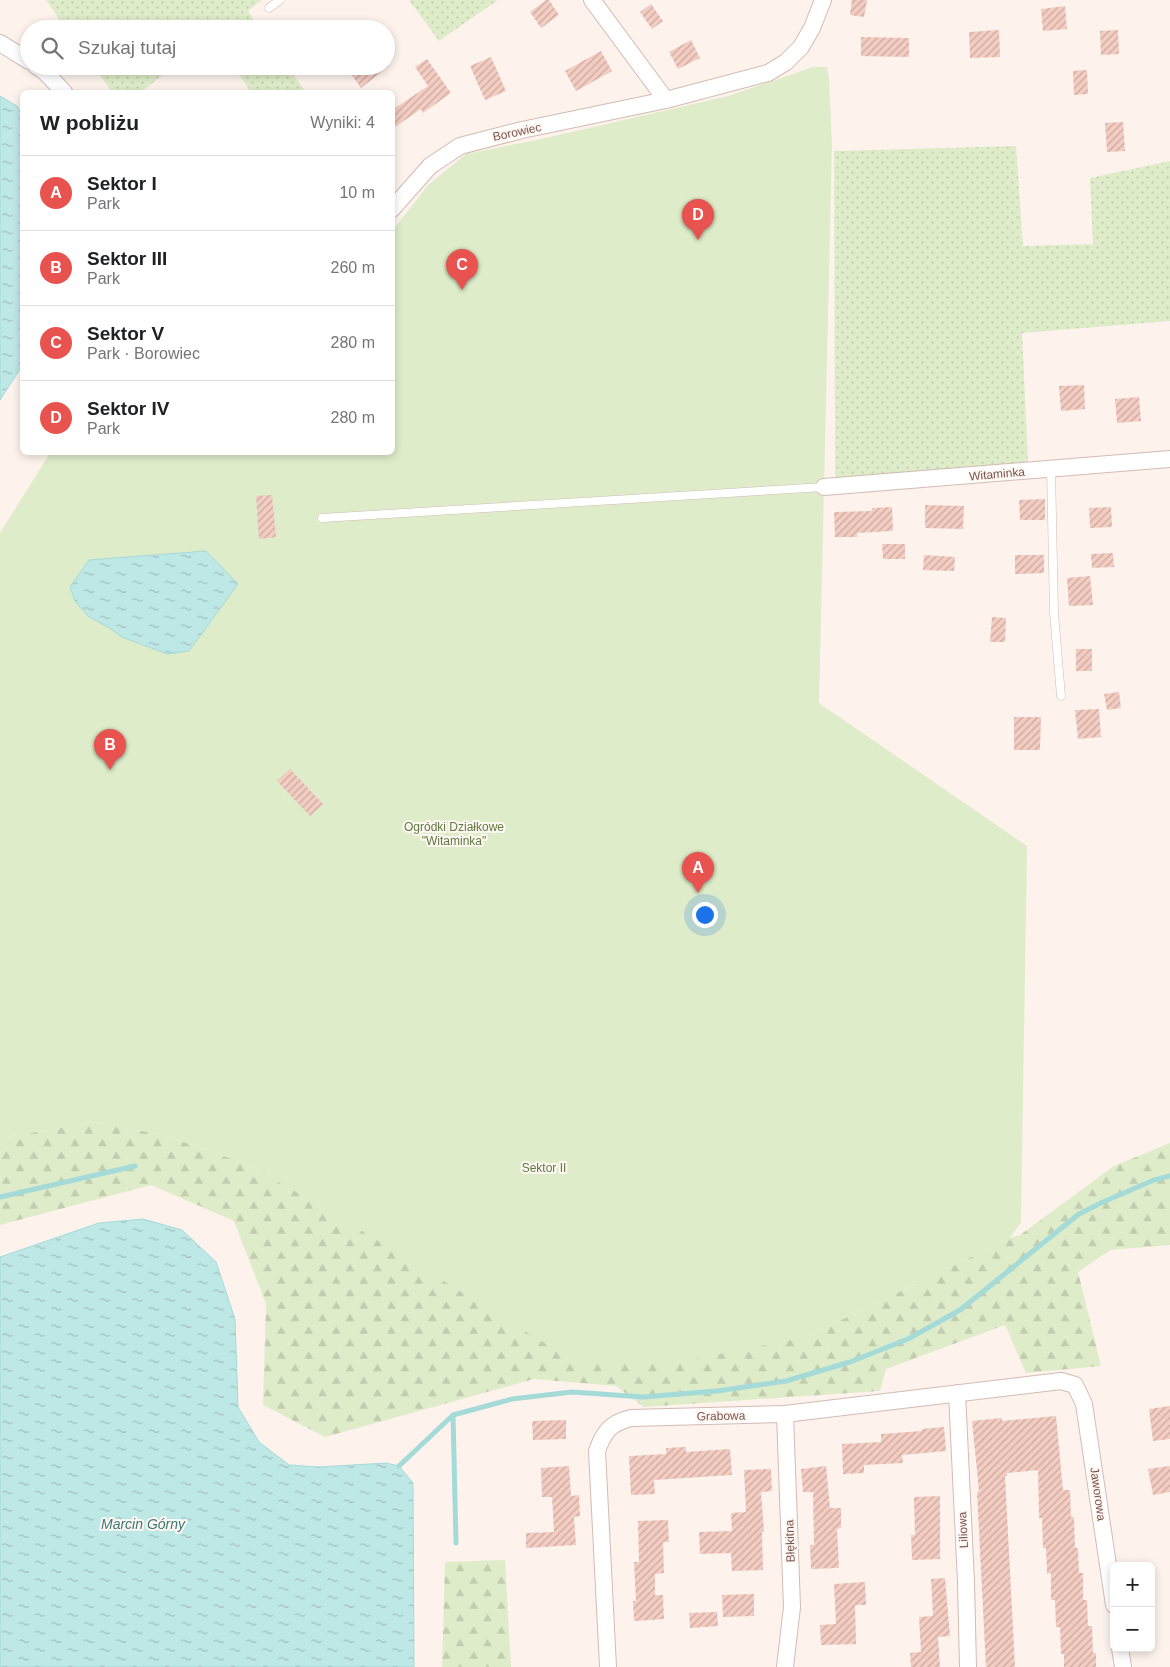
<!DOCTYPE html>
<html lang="pl">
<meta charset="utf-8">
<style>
:root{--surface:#fff;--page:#f6f6f6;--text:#202124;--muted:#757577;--line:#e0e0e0;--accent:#e8534f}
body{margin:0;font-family:Helvetica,sans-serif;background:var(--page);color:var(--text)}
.controls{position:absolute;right:15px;bottom:15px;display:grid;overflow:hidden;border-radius:8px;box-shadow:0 2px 8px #0003}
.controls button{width:45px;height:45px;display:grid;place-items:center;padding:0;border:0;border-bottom:1px solid var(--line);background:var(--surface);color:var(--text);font:25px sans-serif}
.you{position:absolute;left:704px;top:914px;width:18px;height:18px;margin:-12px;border:4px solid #fff;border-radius:50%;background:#1a73e8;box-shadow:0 0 0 8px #1a73e833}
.badge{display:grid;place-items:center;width:32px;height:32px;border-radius:50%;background:var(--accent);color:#fff;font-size:16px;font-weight:700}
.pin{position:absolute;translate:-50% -41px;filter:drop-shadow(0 1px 2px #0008)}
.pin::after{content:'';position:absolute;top:26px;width:18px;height:15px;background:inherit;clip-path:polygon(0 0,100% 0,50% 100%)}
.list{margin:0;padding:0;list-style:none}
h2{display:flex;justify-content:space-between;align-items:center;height:65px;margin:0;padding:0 20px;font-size:21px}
h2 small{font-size:16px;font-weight:400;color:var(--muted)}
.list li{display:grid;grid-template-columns:32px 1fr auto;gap:15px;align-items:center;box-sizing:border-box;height:75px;padding:0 20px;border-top:1px solid var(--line)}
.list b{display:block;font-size:19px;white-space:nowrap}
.list p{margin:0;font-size:16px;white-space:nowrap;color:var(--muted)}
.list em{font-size:16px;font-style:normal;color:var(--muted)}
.icon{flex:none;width:28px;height:28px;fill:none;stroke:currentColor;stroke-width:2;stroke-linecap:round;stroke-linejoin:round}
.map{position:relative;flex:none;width:1170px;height:1667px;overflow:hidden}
.search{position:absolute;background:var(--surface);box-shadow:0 2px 8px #0003;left:20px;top:20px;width:375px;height:55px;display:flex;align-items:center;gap:12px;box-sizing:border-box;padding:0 18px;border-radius:28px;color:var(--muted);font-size:19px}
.panel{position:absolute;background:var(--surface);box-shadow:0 2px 8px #0003;left:20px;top:90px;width:375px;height:365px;border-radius:8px}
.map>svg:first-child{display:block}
</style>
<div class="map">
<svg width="1170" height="1667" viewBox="0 0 1170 1667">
<defs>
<pattern id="grass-dots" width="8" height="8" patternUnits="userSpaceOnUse" patternTransform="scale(1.25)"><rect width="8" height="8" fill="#deecc9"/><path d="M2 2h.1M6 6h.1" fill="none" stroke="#c2ccae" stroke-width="1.8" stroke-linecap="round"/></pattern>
<pattern id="forest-firs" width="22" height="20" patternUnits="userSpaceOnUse" patternTransform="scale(1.25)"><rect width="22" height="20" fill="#deecc9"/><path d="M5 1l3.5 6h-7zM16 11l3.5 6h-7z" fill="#c2ccae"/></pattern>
<pattern id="water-ripples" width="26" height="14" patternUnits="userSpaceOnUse" patternTransform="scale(1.25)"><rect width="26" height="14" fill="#bee8e6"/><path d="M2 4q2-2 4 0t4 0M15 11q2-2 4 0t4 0" fill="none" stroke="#9fbfbd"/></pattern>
<pattern id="building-hatch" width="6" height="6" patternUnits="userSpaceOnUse" patternTransform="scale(1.25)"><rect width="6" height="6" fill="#f3ccc2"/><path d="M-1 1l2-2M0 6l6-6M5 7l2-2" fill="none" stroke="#caa8a0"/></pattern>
</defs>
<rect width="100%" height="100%" fill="#fdf3ec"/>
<!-- grass -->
<path fill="url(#grass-dots)" d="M 46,0 L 262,0 L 248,11 L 260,29 L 66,29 Z
M 409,0 L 498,0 L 439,41 Z
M 93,66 L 174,66 L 141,92 L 112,92 Z
M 233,66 L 287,66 L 306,92 L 251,92 Z
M 1016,146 L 1023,246 L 1093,244 L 1090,178 L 1170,161 L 1170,321 L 1022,333 L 1028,463 L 835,480 L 834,151 Z"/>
<!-- forest -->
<path fill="url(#forest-firs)" d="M 96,1122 L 164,1135 L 261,1169 L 806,1337 L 1010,1238 L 1020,1235 L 1114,1166 L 1170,1143 L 1170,1245 L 1110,1250 L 1078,1272 L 1101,1366 L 1026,1373 L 1005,1325 L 886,1369 L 880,1391 L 644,1407 L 616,1386 L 534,1379 L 325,1437 L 263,1405 L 266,1304 L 234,1221 L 151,1185 L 0,1225 L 0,1138 Z
M 505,1560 L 511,1667 L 442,1667 L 445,1562 Z"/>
<!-- garden -->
<path fill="#deecc9" d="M 813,67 L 827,67 L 829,78 L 832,144 L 819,703 L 1027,846 L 1021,1222 L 1010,1238 L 806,1337 L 690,1360 L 574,1361 L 308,1198 L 276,1181 L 277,1178 L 261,1169 L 164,1135 L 96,1122 L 0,1138 L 0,533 L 50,453 L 392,452 L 393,228 L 397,225 L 428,185 L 466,154 L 541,139 L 728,96 Z"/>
<!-- water -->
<path fill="url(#water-ripples)" stroke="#a4dad8" d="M 0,96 L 17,106 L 22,115 L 22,366 L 0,400 Z
M 206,551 L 238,584 L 189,651 L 167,654 L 122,637 L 108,627 L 89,617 L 75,601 L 70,587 L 89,560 Z
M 143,1219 L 182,1230 L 216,1262 L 235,1319 L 238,1407 L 259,1442 L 289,1465 L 319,1467 L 386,1463 L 399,1466 L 413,1483 L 414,1667 L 0,1667 L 0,1257 L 99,1223 Z"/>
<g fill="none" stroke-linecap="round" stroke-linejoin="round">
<!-- stream -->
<path stroke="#a4dad8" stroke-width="5" d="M 0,1197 L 135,1166
M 453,1415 L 456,1543
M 399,1466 L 453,1415 L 512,1399 L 572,1392 L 643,1397 L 717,1391 L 786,1381 L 850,1362 L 908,1339 L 960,1310 L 1079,1214 L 1103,1202 L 1154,1180 L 1170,1176"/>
</g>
<!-- building -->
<path fill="url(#building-hatch)" d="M 546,0 L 549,0 L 559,15 L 541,28 L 530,12 Z
M 852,0 L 867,0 L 864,17 L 850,15 Z
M 651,4 L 663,21 L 652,29 L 640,12 Z
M 1065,6 L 1067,29 L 1043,31 L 1041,9 Z
M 999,30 L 1000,57 L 970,58 L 969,32 Z
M 1118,30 L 1119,54 L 1101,55 L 1100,31 Z
M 861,37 L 909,38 L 909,57 L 861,56 Z
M 691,40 L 700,58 L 678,69 L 669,52 Z
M 601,51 L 612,71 L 576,91 L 565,71 Z
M 491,57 L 506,91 L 485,100 L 470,66 Z
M 427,59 L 451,93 L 423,113 L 421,109 L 392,129 L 392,110 L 428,86 L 415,67 Z
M 362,66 L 389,66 L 361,88 L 351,74 Z
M 1087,70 L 1088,94 L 1074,95 L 1073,71 Z
M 1123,122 L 1125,151 L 1107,152 L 1105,123 Z
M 1084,385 L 1085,409 L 1061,411 L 1059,386 Z
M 1139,397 L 1141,421 L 1117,423 L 1115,399 Z
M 272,495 L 276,537 L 259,539 L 256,496 Z
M 1045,499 L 1045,520 L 1020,520 L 1019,500 Z
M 925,505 L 964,506 L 963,529 L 925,528 Z
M 892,507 L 893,531 L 857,533 L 857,537 L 835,537 L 834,512 L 872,511 L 872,508 Z
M 1111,507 L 1112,527 L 1090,528 L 1089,508 Z
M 882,544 L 905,544 L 905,559 L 883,559 Z
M 1113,553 L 1114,567 L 1092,568 L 1091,554 Z
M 924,555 L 955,557 L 954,571 L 923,570 Z
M 1015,555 L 1044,555 L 1044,573 L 1015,574 Z
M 1090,576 L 1093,605 L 1069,606 L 1067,578 Z
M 992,617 L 1006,618 L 1005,642 L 990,642 Z
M 1076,649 L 1092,649 L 1092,671 L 1076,671 Z
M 1119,692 L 1121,708 L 1107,710 L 1104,694 Z
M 1099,709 L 1101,737 L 1078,739 L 1075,710 Z
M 1014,717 L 1041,717 L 1040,750 L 1014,750 Z
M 290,769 L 323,804 L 310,816 L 277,781 Z
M 1170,1406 L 1170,1439 L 1153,1441 L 1149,1409 Z
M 1056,1416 L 1063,1490 L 1070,1490 L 1071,1517 L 1074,1517 L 1075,1548 L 1078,1548 L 1079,1573 L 1083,1573 L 1083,1600 L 1087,1600 L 1088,1626 L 1092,1626 L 1093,1653 L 1096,1653 L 1096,1667 L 1064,1667 L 1064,1654 L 1061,1654 L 1060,1627 L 1056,1627 L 1055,1600 L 1051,1600 L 1051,1573 L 1047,1574 L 1046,1548 L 1043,1548 L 1042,1518 L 1039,1518 L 1038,1470 L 1007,1473 L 1007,1476 L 1005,1476 L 1015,1667 L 986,1667 L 977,1492 L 979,1491 L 972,1421 L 1002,1418 L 1002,1421 Z
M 566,1420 L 566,1439 L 533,1440 L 532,1421 Z
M 944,1427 L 946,1451 L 902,1455 L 903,1463 L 864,1465 L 864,1473 L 843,1474 L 842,1444 L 881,1442 L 881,1434 L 922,1431 L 922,1429 Z
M 686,1447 L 686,1452 L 730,1449 L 732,1475 L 654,1480 L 655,1494 L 631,1495 L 629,1456 L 666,1454 L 666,1448 Z
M 569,1466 L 571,1496 L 579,1495 L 580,1516 L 574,1517 L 576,1545 L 526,1548 L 526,1533 L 554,1532 L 552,1497 L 542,1497 L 541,1468 Z
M 826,1466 L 830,1508 L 841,1508 L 841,1528 L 837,1529 L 839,1568 L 811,1569 L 810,1545 L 814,1545 L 813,1492 L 803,1492 L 801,1469 Z
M 1170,1466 L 1170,1492 L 1153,1495 L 1148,1469 Z
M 771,1469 L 772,1491 L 761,1492 L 764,1531 L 762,1532 L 763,1570 L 732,1571 L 731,1553 L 700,1554 L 699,1532 L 732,1531 L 731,1513 L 746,1512 L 744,1470 Z
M 940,1496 L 940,1559 L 912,1560 L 911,1535 L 915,1535 L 914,1497 Z
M 668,1520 L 669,1542 L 663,1542 L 664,1573 L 655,1574 L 655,1595 L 663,1595 L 664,1619 L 634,1621 L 633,1601 L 636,1601 L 634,1562 L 639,1562 L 638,1521 Z
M 945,1578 L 950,1636 L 938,1637 L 940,1667 L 911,1667 L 910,1653 L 921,1652 L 919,1617 L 933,1616 L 931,1579 Z
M 865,1582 L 866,1605 L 855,1605 L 856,1644 L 821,1645 L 820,1625 L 836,1624 L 834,1584 Z
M 754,1594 L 754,1616 L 723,1617 L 722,1595 Z
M 717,1612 L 718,1626 L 690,1628 L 689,1613 Z"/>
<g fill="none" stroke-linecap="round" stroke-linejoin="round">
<!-- service casing -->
<g stroke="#d3bbb3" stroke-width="9">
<path id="service" d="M 269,8 L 280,0
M 1051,469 L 1054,613 L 1061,696
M 322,518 L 824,487"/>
</g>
<!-- minor casing -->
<g stroke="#d3bbb3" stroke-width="18">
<path id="minor" d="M 592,0 L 666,100
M 0,43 L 29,61
M 36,66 L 44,71 L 64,92
M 392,209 L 430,166 L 460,146 L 522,130 L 666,100 L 768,73 L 786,62 L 801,47 L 812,28 L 823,0
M 824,487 L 1170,459
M 957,1393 L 966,1582 L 968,1667
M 1120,1648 L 1123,1667
M 608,1667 L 597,1451 C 604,1431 611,1423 631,1418 L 785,1414 L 1061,1381 L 1075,1385 L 1084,1404 L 1114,1605
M 785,1667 L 792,1607 L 785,1414"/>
</g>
<!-- service -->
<use href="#service" stroke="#fff" stroke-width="8"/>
<!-- minor -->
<use href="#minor" stroke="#fff" stroke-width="16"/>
</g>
<g text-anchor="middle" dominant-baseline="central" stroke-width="4" stroke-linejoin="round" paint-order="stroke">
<!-- street labels -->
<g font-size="12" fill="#7a544d" stroke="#fff8f3">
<text transform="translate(517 132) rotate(-12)">Borowiec</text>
<text transform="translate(997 474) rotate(-5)">Witaminka</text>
<text transform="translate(721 1416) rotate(-1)">Grabowa</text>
<text transform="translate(1098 1494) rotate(82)">Jaworowa</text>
<text transform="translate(963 1530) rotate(-93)">Liliowa</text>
<text transform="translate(790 1541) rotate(-92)">Błękitna</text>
</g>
<!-- park labels -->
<g font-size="12" fill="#5e7a41" stroke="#fff8f3">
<text x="454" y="827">Ogródki Działkowe<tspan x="454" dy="14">"Witaminka"</tspan></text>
<text x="544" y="1168">Sektor II</text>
</g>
<!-- water labels -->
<g font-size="14" font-style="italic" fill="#3c7876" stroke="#fff8f3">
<text x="143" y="1524">Marcin Górny</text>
</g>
</g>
</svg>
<div class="controls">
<button>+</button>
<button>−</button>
</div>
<div class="you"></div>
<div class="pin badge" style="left:698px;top:893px">A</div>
<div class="pin badge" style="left:110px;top:770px">B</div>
<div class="pin badge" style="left:462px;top:290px">C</div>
<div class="pin badge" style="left:698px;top:240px">D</div>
<div class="search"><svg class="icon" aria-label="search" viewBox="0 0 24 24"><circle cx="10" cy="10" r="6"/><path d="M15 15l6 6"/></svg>Szukaj tutaj</div>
<section class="panel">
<h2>W pobliżu<small>Wyniki: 4</small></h2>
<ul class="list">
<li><span class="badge">A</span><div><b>Sektor I</b><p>Park</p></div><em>10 m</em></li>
<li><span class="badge">B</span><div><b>Sektor III</b><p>Park</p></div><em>260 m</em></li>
<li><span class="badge">C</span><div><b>Sektor V</b><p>Park · Borowiec</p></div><em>280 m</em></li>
<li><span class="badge">D</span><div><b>Sektor IV</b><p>Park</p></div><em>280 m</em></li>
</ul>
</section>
</div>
